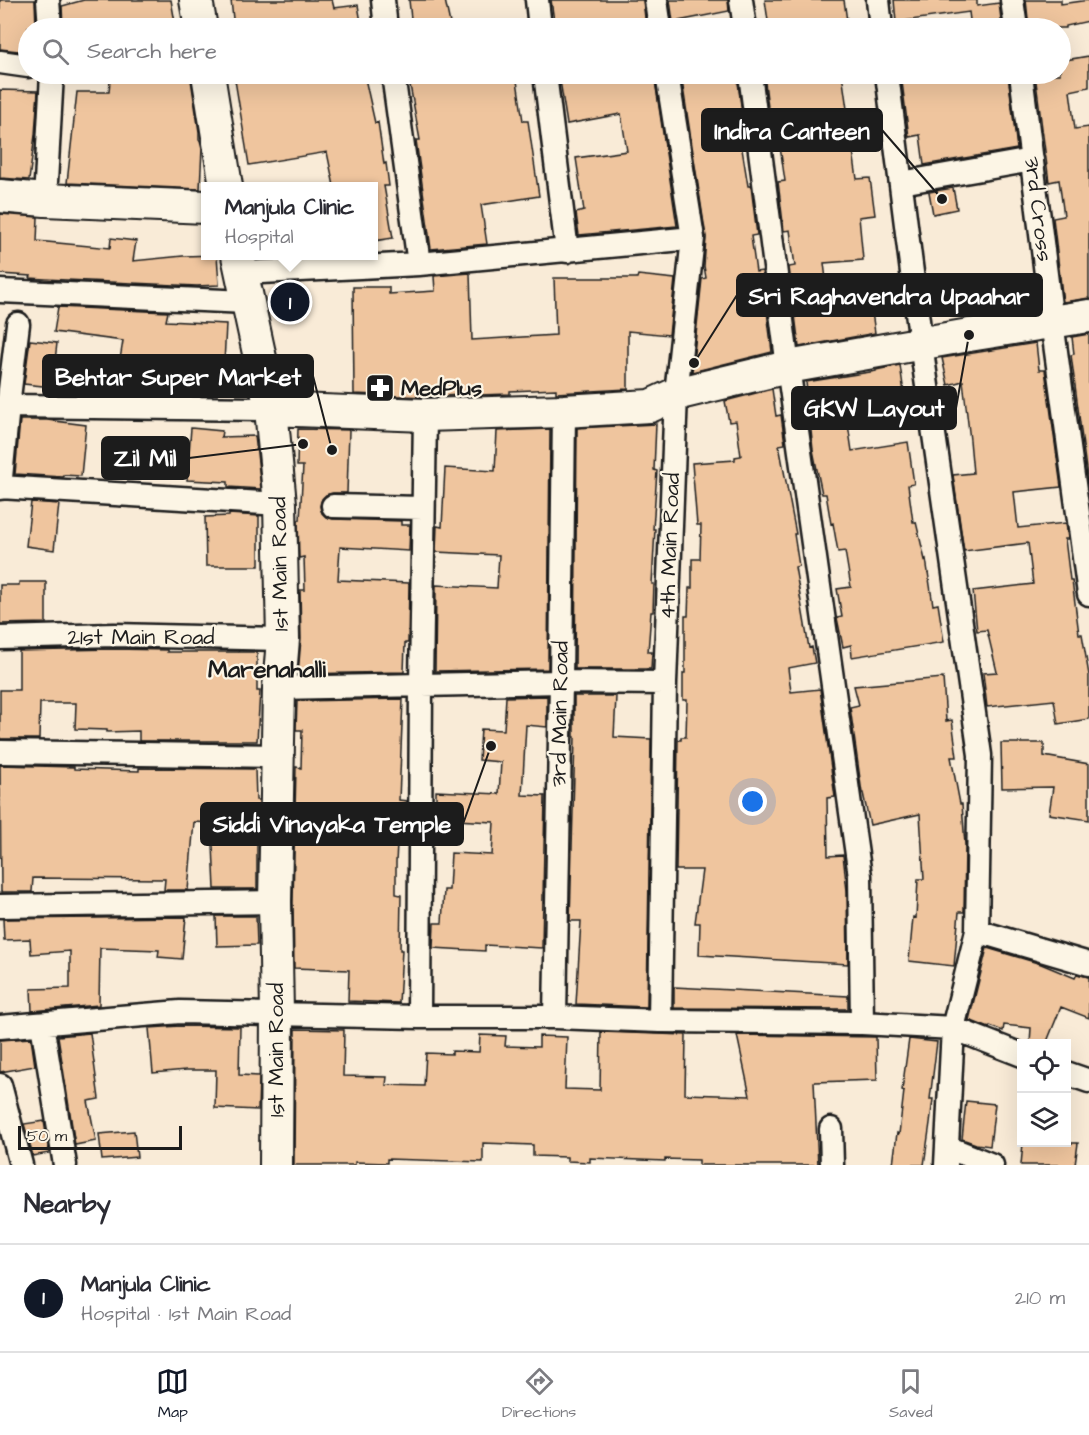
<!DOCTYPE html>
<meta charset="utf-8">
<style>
:root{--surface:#fff;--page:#f2f2f3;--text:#2b2b33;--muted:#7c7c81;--line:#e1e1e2;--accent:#111827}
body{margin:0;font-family:"Architects Daughter",sans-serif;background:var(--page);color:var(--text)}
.controls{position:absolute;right:18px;bottom:18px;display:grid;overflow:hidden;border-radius:0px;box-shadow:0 6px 24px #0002}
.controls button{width:54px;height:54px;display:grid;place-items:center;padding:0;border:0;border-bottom:2px solid var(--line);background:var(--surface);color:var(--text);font:30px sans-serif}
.scale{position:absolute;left:18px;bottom:15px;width:164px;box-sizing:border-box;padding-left:6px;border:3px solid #1c1c1c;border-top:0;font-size:16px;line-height:21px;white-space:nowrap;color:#1c1c1c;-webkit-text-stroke:4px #fcf5e5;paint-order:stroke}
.you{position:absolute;left:753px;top:802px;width:21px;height:21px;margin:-15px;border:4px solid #fff;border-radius:50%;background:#1a73e8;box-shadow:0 0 0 9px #1a73e833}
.badge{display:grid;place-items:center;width:39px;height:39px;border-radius:50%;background:var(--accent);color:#fff;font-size:20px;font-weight:700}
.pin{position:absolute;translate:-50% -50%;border:3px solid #fff;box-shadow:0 2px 6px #0006}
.popup{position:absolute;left:201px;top:182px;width:177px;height:78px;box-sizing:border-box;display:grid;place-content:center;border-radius:0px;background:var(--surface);filter:drop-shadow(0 2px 4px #0005);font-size:20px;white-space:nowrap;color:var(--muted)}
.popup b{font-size:22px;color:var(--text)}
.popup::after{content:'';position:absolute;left:50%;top:100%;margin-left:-12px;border:12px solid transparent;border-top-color:var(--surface)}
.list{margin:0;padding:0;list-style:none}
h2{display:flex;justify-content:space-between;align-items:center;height:78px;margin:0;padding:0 24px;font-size:26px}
h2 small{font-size:20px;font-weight:400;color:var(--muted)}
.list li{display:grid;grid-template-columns:39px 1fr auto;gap:18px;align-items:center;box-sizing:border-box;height:108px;padding:0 24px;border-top:2px solid var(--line)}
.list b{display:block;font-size:22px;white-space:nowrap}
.list p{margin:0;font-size:20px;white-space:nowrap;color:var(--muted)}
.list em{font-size:20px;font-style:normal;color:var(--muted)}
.icon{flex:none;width:33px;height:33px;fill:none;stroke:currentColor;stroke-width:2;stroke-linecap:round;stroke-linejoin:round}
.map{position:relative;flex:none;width:1089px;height:1165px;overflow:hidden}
.search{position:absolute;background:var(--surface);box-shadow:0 6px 24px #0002;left:18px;right:18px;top:18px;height:66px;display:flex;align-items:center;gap:15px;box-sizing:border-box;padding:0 21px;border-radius:33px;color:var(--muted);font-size:22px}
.sheet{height:186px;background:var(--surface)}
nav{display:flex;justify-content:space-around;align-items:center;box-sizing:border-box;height:84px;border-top:2px solid var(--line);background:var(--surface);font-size:16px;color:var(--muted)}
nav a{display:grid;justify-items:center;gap:3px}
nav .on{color:var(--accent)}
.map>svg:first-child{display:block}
</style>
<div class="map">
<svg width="1089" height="1165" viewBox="0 0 1089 1165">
<rect width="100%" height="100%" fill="#f9ebd7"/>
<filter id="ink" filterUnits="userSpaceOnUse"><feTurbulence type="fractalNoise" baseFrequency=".0167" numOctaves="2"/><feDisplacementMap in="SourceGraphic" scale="12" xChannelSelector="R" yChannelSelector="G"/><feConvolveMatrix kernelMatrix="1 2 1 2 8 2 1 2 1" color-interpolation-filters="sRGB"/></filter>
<g filter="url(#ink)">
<!-- building -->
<path fill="#efc59e" stroke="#1c1c1c" stroke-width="1.5" d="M 0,0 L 35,0 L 36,28 L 28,28 L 28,52 L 0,49 Z
M 84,0 L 171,0 L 176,28 L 63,28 L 62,6 Z
M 231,0 L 332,0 L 334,8 L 358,5 L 362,28 L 234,28 Z
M 409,0 L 445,0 L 451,28 L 412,28 Z
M 551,0 L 643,0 L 646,27 L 637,28 L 555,28 Z
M 670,0 L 728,0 L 729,11 L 673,22 Z
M 765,0 L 844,0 L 848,28 L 769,28 Z
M 894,0 L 977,0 L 977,6 L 999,3 L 1002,28 L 971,28 L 969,12 L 896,22 Z
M 1026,0 L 1061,0 L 1061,4 L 1089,0 L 1089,21 L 1066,26 L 1066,28 L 1029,28 Z
M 1089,56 L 1089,87 L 1070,91 L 1075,129 L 1089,127 L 1089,298 L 1063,302 L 1053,218 L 1064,216 L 1059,180 L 1049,182 L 1035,74 L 1060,74 L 1060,61 Z
M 234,74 L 364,74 L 375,123 L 378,122 L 384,164 L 386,163 L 389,186 L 384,186 L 393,238 L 374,241 L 374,186 L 334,186 L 327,152 L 249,165 Z
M 408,74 L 516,74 L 523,121 L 528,121 L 539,196 L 481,205 L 487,244 L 431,249 L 416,140 L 420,140 Z
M 559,74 L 654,74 L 677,226 L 579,235 L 576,213 L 584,211 L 576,158 L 627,151 L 621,114 L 567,124 Z
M 681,74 L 737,74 L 746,145 L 745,148 L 742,149 L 748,186 L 751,186 L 757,235 L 751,236 L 756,272 L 762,271 L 772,352 L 692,372 L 702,279 L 706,278 L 704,266 L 706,237 Z
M 764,74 L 842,74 L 857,179 L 870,178 L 875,215 L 859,217 L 863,260 L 824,263 L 829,304 L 870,298 L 875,333 L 799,347 L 789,267 L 795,266 L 790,230 L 784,231 L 778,182 L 785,181 L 779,140 L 772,141 Z
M 901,74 L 1008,74 L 1017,149 L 924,165 L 920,135 L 909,137 Z
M 110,80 L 191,80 L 199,132 L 199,140 L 200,140 L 202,148 L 200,189 L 67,183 L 77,92 L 109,92 Z
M 0,90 L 38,91 L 35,135 L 29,180 L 0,178 Z
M 953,188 L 957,209 L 933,214 L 929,192 Z
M 0,214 L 38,217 L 37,241 L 110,248 L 111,238 L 136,241 L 133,261 L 183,256 L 217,255 L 219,285 L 197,286 L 45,279 L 30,278 L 31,276 L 0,274 Z
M 470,273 L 472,340 L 556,335 L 554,278 L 637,278 L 638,275 L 675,279 L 669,335 L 628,331 L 628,389 L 556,393 L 556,389 L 510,391 L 510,394 L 478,395 L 478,394 L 425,397 L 354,394 L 353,287 L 389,287 L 389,294 L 435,291 L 434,276 Z
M 58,307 L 168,312 L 166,321 L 226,324 L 223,383 L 171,381 L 170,392 L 116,384 L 123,341 L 54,332 Z
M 1089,334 L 1089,483 L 1088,484 L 1071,355 L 1074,354 L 1072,337 Z
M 30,340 L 57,343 L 52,387 L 24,384 Z
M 1036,343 L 1039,370 L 1045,370 L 1061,487 L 1014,492 L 1018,528 L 1066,523 L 1068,539 L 1065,539 L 1070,580 L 1072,580 L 1079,634 L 1082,634 L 1089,675 L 1089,719 L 1058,724 L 1054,700 L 987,707 L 983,673 L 997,672 L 987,630 L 977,631 L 973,591 L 1033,584 L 1028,543 L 964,551 L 953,475 L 973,473 L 970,440 L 963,381 L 948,385 L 942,358 Z
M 900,365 L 905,400 L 874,404 L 875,407 L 846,411 L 852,451 L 908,442 L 914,484 L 908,485 L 913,522 L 916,522 L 925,560 L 926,559 L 933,605 L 938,604 L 944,642 L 852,657 L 851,645 L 843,647 L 837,618 L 842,617 L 837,589 L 851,587 L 845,551 L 838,552 L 833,523 L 831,524 L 826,494 L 822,494 L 813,450 L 806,382 L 876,371 L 876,370 Z
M 772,389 L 776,416 L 781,415 L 785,444 L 779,445 L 796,534 L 794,534 L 799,566 L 795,567 L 809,648 L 812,647 L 815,663 L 788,668 L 791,692 L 820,689 L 835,797 L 827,798 L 828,856 L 843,855 L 847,891 L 848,964 L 699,955 L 700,923 L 695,923 L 702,870 L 676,870 L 678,740 L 681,740 L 681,737 L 686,737 L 687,700 L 683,700 L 683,673 L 685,673 L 685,616 L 688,616 L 689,588 L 692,588 L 692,559 L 700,559 L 701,525 L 697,525 L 692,463 L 735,460 L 735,457 L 741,456 L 736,421 L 729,422 L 725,401 Z
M 20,420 L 47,420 L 86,425 L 81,476 L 63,475 L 63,477 L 15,474 Z
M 656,424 L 654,470 L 657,471 L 653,529 L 655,529 L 652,584 L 654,584 L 653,612 L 651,612 L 648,652 L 652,652 L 651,669 L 575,669 L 577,428 Z
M 191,428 L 222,431 L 221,437 L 255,436 L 261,489 L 228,487 L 228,482 L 187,480 Z
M 298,429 L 349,430 L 347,493 L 333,493 L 326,495 L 322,499 L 320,506 L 322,513 L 326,517 L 333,519 L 401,521 L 401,525 L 410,525 L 409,551 L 340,547 L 338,580 L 409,583 L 408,643 L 405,643 L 404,672 L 298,674 L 301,639 L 300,590 L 305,590 L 304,557 L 299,558 L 298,520 L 300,520 L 303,466 L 297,466 Z
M 550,429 L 548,669 L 435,671 L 436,585 L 497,588 L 499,555 L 436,552 L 437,526 L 442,527 L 445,468 L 495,471 L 497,431 Z
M 31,502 L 59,504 L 54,550 L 26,546 Z
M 229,514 L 259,516 L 259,566 L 206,566 L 205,517 L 229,516 Z
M 19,582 L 46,582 L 46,623 L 0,624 L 0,585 L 19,585 Z
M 114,649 L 167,650 L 167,652 L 257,652 L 257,691 L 260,691 L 257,741 L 139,741 L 139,731 L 107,732 L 107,730 L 75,729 L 76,703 L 40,703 L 39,739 L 0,739 L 0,690 L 19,690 L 19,651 Z
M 943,678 L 946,721 L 952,720 L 957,757 L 951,757 L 960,804 L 962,804 L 965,845 L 964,912 L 959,912 L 954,966 L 909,961 L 913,917 L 916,918 L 918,879 L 924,879 L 920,814 L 870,825 L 863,793 L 862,793 L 850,707 L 859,705 L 854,686 Z
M 547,696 L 547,727 L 526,725 L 522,795 L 545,796 L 542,948 L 485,945 L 485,951 L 433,948 L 434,923 L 442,923 L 444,890 L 449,890 L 451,853 L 492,855 L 494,822 L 434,819 L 434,802 L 436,802 L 436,791 L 499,794 L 501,762 L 479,760 L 481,729 L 504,730 L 506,697 Z
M 574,696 L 616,696 L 614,737 L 651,739 L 647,1007 L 576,1004 L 581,921 L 570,921 L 575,737 L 574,737 Z
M 403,699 L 399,800 L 407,801 L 407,817 L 405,817 L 404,828 L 398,827 L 396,862 L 396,894 L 401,895 L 400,950 L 402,950 L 399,1003 L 348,1001 L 349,970 L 294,968 L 293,902 L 296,767 L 301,768 L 302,730 L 296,730 L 297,701 Z
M 1001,743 L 1044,743 L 1044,756 L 1089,764 L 1089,820 L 1049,814 L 1053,787 L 1002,788 Z
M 0,765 L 74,767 L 74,769 L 139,771 L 139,768 L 255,769 L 256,800 L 259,800 L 259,819 L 257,819 L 257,889 L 215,889 L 212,823 L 194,822 L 188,890 L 164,890 L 165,879 L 33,878 L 32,892 L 1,892 Z
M 216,916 L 256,916 L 257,945 L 217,946 Z
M 186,917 L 182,959 L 158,957 L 159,950 L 100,948 L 99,1005 L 32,1011 L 31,989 L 70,988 L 70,951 L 31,954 L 30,939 L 4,940 L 3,919 Z
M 987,948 L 1041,964 L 1075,978 L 1077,974 L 1089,977 L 1089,1018 L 1061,1007 L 1046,1044 L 1030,1044 L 1031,1028 L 1004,1025 L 1003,1031 L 990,1026 L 989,1028 L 969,1020 Z
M 674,987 L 848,996 L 848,1009 L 674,1008 Z
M 180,1026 L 240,1027 L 239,1075 L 259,1076 L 258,1110 L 215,1108 L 216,1070 L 186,1070 L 153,1073 L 149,1028 Z
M 295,1029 L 344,1030 L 343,1076 L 387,1077 L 386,1085 L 424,1086 L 426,1053 L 452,1054 L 452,1051 L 479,1052 L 480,1035 L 506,1036 L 505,1046 L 539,1047 L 539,1036 L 567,1037 L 565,1089 L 600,1090 L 601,1032 L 686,1035 L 685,1094 L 750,1096 L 737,1035 L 876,1037 L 877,1080 L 814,1082 L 818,1165 L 699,1165 L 699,1160 L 665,1159 L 665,1161 L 590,1158 L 590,1162 L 567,1161 L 567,1157 L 533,1156 L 533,1145 L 483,1143 L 483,1162 L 387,1159 L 387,1163 L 355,1162 L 355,1165 L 294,1165 Z
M 90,1033 L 99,1099 L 88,1101 L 96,1141 L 75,1145 L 58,1036 Z
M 31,1038 L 35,1066 L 0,1072 L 0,1040 Z
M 909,1039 L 937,1042 L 930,1099 L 933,1099 L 930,1123 L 924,1165 L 893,1165 L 897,1133 L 899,1134 L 904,1091 L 902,1090 Z
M 966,1101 L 995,1104 L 990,1146 L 976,1144 L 962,1139 Z
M 44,1121 L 49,1153 L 33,1156 L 24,1124 Z
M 134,1131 L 137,1157 L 102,1160 L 99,1134 Z
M 1023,1143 L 1078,1143 L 1075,1165 L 1021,1165 Z"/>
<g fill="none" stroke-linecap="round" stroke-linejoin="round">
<!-- street casing -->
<g stroke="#1c1c1c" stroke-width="27">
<path id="street" d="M 48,0 L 50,28
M 383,0 L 386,28
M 537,0 L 540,28
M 656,0 L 660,28
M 741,0 L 745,28
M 878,0 L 881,28
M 1012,0 L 1016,28
M 0,62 L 28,66
M 393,74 L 419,264
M 545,74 L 567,251
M 750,74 L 788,367 L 860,876 L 862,1023
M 887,74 L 921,344 L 980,755 L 977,931 L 953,1028 L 946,1165
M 1021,74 L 1052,322 L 1089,594
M 901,183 L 1032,160
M 45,200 L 52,74
M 242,273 L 419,264 L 693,238
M 0,291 L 247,302
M 8,406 L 271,409
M 0,487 L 280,504
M 0,488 L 8,406 L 18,324
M 333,506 L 423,508
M 0,638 L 114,635 L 283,639
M 279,688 L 561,682 L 665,683
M 0,752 L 278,756
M 0,906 L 275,902
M 977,931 L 1089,964
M 419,1017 L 421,685 L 425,415
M 555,1017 L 561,682 L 564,411
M 660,1021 L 665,683 L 676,394 L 693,238 L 667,74
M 42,1024 L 65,1165
M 0,1027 L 180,1012 L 419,1017 L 555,1017 L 660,1021 L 862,1023 L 953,1028 L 1022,1055
M 1066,1073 L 1089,1081
M 0,1085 L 21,1165
M 831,1129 L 832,1165
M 947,1147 L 992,1165"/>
</g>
<!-- secondary casing -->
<g stroke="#1c1c1c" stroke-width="36">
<path id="secondary" d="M 196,0 L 201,28
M 208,74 L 226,186
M 0,196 L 45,200 L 206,207
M 238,256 L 271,409 L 280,504 L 283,639 L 279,688 L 275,902 L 277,1013 L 276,1165
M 271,409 L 425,415 L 564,411 L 650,406 L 676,394 L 788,367 L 969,335 L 1089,316"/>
</g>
<!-- street -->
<use href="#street" stroke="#fcf5e5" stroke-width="22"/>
<!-- secondary -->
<use href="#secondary" stroke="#fcf5e5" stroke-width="32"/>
</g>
</g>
<!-- icons -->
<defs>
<g id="pharmacy-square" transform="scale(1.5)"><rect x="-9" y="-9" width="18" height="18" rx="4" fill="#1c1c1c" stroke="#fcf5e5"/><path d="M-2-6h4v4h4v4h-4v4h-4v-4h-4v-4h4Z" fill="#fff"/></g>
</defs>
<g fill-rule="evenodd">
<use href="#pharmacy-square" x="380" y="388"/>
</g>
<g text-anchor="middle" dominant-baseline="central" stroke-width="4.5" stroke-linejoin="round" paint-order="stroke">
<!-- street labels -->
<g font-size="22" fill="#1c1c1c" stroke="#fcf5e5">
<text transform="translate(1038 209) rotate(83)">3rd Cross</text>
<text transform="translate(670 546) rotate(-88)">4th Main Road</text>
<text transform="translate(280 564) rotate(-91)">1st Main Road</text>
<text x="141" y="637">21st Main Road</text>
<text transform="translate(560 714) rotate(-89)">3rd Main Road</text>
<text transform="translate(276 1050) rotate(-90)">1st Main Road</text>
</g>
<!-- poi labels -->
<g font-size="22" font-weight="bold" fill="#1c1c1c" stroke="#fcf5e5" text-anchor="start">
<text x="401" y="388">MedPlus</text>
</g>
<!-- neighbourhood labels -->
<g font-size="24" font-weight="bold" fill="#1c1c1c" stroke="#fcf5e5">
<text x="267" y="670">Marenahalli</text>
</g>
</g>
<!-- callouts -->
<path fill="none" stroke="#1c1c1c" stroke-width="2" d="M942 199L882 130M694 363L737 295M332 450L313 376M969 335L956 408M303 444L189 458M491 746L463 824"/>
<g fill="#1c1c1c" stroke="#fcf5e5" stroke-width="2">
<circle cx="942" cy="199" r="6"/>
<circle cx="694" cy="363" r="6"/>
<circle cx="332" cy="450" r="6"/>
<circle cx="969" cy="335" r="6"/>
<circle cx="303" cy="444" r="6"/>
<circle cx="491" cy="746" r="6"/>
</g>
<g fill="#1c1c1c" stroke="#1c1c1c" stroke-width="2">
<rect x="702" y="109" width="180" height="42" rx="6"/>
<rect x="737" y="274" width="305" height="42" rx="6"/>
<rect x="43" y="355" width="270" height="42" rx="6"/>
<rect x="792" y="387" width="164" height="42" rx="6"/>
<rect x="102" y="437" width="87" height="42" rx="6"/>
<rect x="201" y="803" width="262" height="42" rx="6"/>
</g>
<g font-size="24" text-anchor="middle" font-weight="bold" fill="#fff">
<text x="792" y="139">Indira Canteen</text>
<text x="889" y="304">Sri Raghavendra Upaahar</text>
<text x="178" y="385">Behtar Super Market</text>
<text x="874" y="416">GKW Layout</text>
<text x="145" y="466">Zil Mil</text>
<text x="332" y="832">Siddi Vinayaka Temple</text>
</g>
</svg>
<div class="controls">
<button><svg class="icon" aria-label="locate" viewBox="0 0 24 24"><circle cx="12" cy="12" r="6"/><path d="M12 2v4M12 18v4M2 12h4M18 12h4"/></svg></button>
<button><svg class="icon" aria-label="layers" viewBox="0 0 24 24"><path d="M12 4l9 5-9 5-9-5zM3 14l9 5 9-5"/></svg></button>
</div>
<div class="scale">50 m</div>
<div class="you"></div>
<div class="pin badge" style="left:290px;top:302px">1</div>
<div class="popup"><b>Manjula Clinic</b>Hospital</div>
<div class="search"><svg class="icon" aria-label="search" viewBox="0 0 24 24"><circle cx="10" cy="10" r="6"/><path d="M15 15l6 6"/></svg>Search here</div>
</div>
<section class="sheet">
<h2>Nearby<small></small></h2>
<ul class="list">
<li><span class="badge">1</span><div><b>Manjula Clinic</b><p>Hospital · 1st Main Road</p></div><em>210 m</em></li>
</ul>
</section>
<nav>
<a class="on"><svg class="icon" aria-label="map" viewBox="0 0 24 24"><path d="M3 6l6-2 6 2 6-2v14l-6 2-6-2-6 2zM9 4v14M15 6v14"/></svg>Map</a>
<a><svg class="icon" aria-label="directions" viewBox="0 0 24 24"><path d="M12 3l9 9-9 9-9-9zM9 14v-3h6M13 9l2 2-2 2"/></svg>Directions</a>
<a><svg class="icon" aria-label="saved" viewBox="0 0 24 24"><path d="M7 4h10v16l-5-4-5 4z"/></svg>Saved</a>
</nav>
